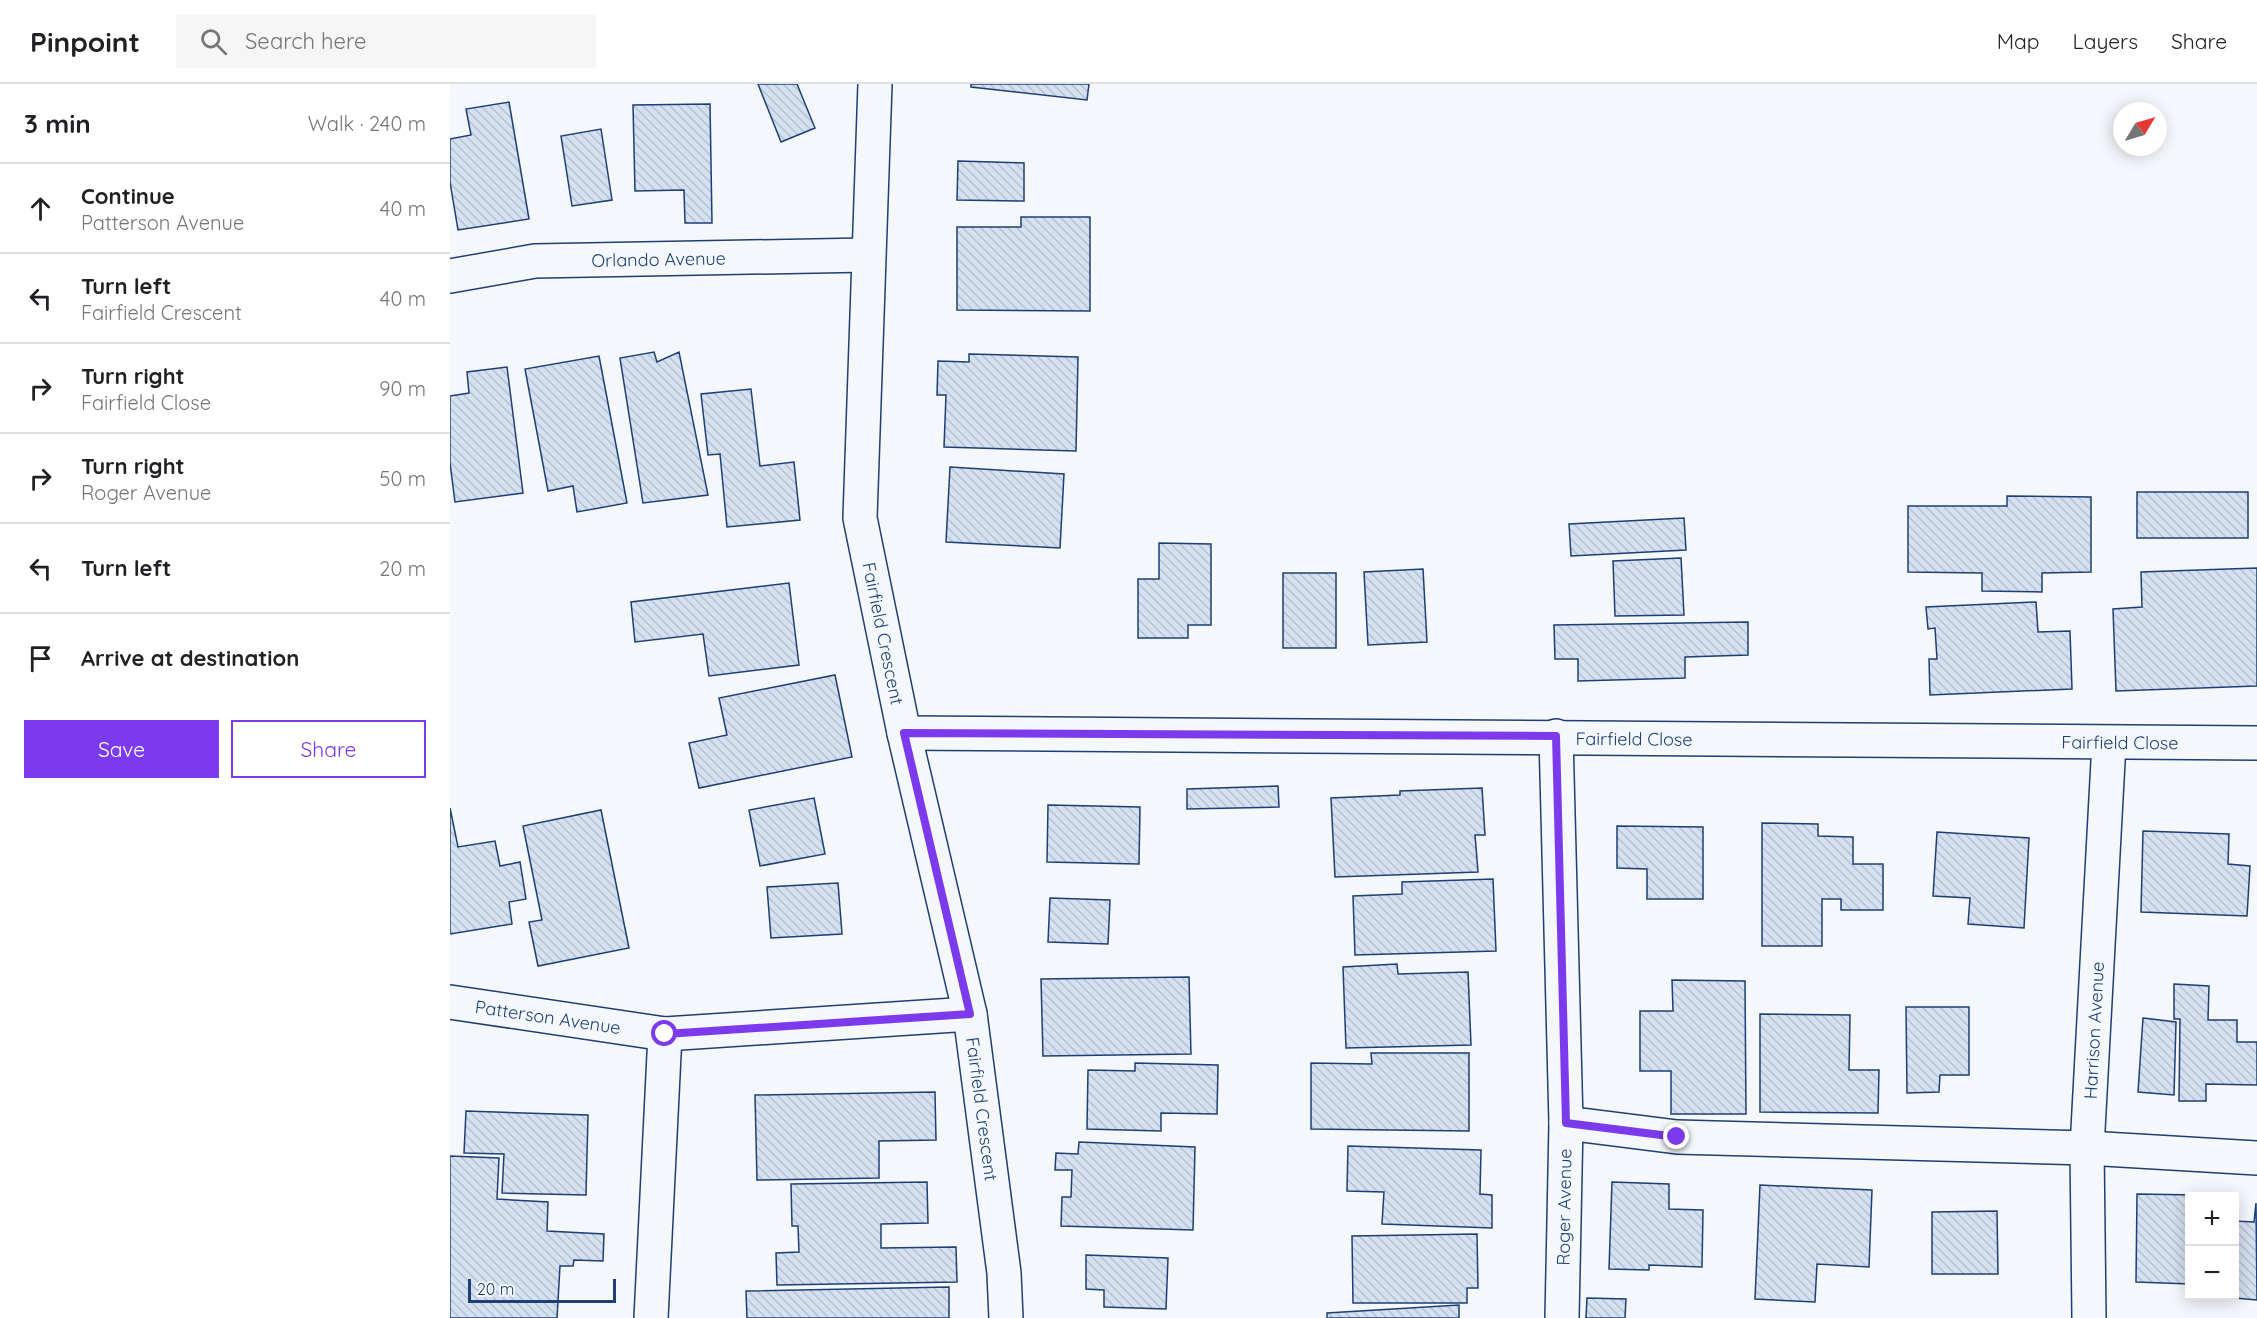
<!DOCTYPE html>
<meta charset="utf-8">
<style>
:root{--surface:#fff;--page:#f6f6f6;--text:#202124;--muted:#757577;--line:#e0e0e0;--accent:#7c3aed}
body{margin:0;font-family:Quicksand,sans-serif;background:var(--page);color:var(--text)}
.controls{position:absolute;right:18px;bottom:18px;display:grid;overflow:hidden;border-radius:0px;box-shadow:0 3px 15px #0003}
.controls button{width:54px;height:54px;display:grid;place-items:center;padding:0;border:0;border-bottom:2px solid var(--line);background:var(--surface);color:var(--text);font:30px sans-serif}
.compass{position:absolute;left:1663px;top:18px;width:54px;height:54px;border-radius:50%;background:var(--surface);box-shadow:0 3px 15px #0003;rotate:52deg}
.scale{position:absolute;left:18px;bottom:15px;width:148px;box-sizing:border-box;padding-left:6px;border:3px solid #1d3f73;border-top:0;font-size:16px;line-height:21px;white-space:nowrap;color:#1d3f73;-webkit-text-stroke:4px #f4f7fb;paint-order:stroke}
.stop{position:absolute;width:18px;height:18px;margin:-14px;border:4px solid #7c3aed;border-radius:50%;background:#fff}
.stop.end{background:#7c3aed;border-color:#fff;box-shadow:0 2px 6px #0008}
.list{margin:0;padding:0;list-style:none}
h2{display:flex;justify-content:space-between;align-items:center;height:78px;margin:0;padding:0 24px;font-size:26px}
h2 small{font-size:20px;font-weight:400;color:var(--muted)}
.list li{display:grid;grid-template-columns:39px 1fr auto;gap:18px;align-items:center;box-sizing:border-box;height:90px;padding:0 24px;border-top:2px solid var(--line)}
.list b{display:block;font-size:22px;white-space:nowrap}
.list p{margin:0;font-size:20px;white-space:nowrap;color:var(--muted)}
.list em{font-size:20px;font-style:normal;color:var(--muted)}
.actions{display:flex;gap:12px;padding:18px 24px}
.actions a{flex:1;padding:14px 0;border:2px solid var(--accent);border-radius:0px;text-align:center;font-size:21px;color:var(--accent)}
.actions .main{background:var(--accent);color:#fff}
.icon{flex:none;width:33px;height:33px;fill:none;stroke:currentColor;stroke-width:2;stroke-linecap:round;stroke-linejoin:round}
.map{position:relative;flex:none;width:1807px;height:1234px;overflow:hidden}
header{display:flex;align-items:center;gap:36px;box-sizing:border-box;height:84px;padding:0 30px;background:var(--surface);border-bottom:2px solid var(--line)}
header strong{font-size:28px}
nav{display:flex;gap:33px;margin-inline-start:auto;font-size:21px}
.search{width:420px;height:54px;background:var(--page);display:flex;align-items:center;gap:15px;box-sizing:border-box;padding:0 21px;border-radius:0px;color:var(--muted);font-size:22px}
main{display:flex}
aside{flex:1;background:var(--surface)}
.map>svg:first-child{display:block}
</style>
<header>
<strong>Pinpoint</strong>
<div class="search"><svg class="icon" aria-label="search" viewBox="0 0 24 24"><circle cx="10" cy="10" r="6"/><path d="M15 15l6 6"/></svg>Search here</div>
<nav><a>Map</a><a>Layers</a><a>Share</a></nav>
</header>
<main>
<aside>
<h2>3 min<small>Walk · 240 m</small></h2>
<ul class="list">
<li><svg class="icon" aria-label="ahead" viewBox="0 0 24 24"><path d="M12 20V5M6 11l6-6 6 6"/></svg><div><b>Continue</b><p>Patterson Avenue</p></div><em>40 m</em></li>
<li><svg class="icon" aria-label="left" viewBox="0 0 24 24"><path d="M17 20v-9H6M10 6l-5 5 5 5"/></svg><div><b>Turn left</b><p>Fairfield Crescent</p></div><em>40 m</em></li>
<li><svg class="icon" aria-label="right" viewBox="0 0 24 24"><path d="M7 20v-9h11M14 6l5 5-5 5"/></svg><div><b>Turn right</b><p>Fairfield Close</p></div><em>90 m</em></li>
<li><svg class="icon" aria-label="right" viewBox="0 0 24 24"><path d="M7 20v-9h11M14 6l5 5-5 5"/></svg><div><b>Turn right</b><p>Roger Avenue</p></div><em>50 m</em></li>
<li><svg class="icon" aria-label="left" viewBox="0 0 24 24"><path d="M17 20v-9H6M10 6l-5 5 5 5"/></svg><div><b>Turn left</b></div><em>20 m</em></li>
<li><svg class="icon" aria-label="arrive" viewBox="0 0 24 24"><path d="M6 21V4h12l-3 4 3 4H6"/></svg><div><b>Arrive at destination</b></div></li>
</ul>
<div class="actions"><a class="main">Save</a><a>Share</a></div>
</aside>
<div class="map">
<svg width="1807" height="1234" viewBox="0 0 1807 1234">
<defs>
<pattern id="building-back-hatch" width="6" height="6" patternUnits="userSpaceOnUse" patternTransform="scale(1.5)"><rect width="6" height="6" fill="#d5e0f0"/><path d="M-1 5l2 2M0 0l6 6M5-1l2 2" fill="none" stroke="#b6c1d1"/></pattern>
</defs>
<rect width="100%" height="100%" fill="#f4f7fb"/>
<!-- building -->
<path fill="url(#building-back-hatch)" stroke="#1d3f73" stroke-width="1.5" d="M 308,0 L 347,0 L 365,44 L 331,58 Z
M 521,0 L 639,0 L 637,16 L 521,3 Z
M 59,18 L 79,135 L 8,146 L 0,98 L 0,55 L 21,51 L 16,25 Z
M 260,20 L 262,139 L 235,139 L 234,106 L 185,107 L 183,21 Z
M 151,45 L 162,116 L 122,122 L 111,52 Z
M 508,77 L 574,79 L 574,117 L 507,116 Z
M 571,133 L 640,133 L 640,227 L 507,226 L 507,143 L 571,143 Z
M 204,268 L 207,278 L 229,268 L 258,411 L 193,419 L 170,274 Z
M 519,270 L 628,273 L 626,367 L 494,363 L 496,311 L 487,311 L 488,277 L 519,278 Z
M 149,272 L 177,419 L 127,428 L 123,402 L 98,407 L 75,285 Z
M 57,283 L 73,409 L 5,418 L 0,379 L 0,312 L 19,309 L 17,288 Z
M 301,305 L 310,382 L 344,378 L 350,436 L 277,443 L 270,370 L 258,371 L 251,310 Z
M 500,383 L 614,390 L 610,464 L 496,458 Z
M 1687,408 L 1798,408 L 1798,454 L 1687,454 Z
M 1557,412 L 1641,413 L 1641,488 L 1592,489 L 1592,508 L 1532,507 L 1532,489 L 1458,488 L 1458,422 L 1557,422 Z
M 1234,434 L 1236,466 L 1121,472 L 1119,440 Z
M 709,459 L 761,460 L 761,541 L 738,541 L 738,554 L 688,554 L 688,495 L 709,495 Z
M 1231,474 L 1234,531 L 1165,532 L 1163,477 Z
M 1807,484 L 1807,602 L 1666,607 L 1663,525 L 1692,523 L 1691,488 Z
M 973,485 L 977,558 L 918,561 L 914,488 Z
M 833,489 L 886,489 L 886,564 L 833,564 Z
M 339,499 L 349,581 L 259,592 L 253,550 L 185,558 L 181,518 Z
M 1586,518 L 1588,548 L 1620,547 L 1622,605 L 1480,611 L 1479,575 L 1487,575 L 1485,544 L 1478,545 L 1476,523 Z
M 1298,538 L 1298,571 L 1235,573 L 1235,594 L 1128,597 L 1128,575 L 1105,575 L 1104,541 Z
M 385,591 L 402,673 L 249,704 L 239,659 L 277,651 L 269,614 Z
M 828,702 L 829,723 L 737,725 L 737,705 Z
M 1032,704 L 1035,751 L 1025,751 L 1028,788 L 885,793 L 881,714 L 950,711 L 950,707 Z
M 364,714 L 375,770 L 310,782 L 299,726 Z
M 598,721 L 690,723 L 689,780 L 597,778 Z
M 0,724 L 8,763 L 45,757 L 50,782 L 70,778 L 76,815 L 59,818 L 62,840 L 0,850 Z
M 151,726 L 179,864 L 88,882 L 79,838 L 92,836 L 73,742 Z
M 1312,739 L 1368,740 L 1368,752 L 1403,753 L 1403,780 L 1433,780 L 1433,826 L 1391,826 L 1391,815 L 1372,815 L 1372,862 L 1312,862 Z
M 1167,742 L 1253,743 L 1253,815 L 1197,815 L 1197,785 L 1167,784 Z
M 1693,747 L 1779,750 L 1778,780 L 1800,782 L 1797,832 L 1691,828 Z
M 1487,748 L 1579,754 L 1574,844 L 1518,840 L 1520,814 L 1483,812 Z
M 1043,795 L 1046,867 L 905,871 L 903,812 L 952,810 L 952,798 Z
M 388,799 L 392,850 L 321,854 L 317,803 Z
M 600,814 L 660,816 L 658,860 L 598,858 Z
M 947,880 L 948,890 L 1018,888 L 1021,961 L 896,964 L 893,883 Z
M 739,893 L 741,970 L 593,972 L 591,895 Z
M 1222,896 L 1295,897 L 1296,1030 L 1221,1030 L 1221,987 L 1190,987 L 1190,927 L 1223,927 Z
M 1724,900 L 1759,902 L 1758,936 L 1787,936 L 1787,958 L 1807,958 L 1807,1001 L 1756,1000 L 1756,1017 L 1729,1017 L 1730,935 L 1724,935 Z
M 1456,923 L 1519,923 L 1519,991 L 1490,991 L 1489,1008 L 1457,1009 Z
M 1310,930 L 1400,931 L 1399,986 L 1429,986 L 1428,1029 L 1310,1028 Z
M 1693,934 L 1726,938 L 1724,1011 L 1688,1008 Z
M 921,969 L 1019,969 L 1019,1047 L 861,1045 L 861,979 L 922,980 Z
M 685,979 L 768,981 L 767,1030 L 711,1029 L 711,1047 L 637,1045 L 638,986 L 685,987 Z
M 485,1008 L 486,1056 L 429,1057 L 429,1094 L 307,1096 L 305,1011 Z
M 16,1027 L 138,1031 L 136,1111 L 52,1109 L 54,1070 L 14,1069 Z
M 629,1058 L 745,1063 L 743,1146 L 611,1142 L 612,1113 L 621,1113 L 622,1086 L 605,1086 L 606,1069 L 628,1070 Z
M 898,1062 L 1031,1066 L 1030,1110 L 1042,1111 L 1042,1144 L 932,1140 L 934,1108 L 897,1107 Z
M 0,1072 L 49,1074 L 47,1115 L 98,1118 L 97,1147 L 154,1150 L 153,1177 L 124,1176 L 123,1182 L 110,1182 L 107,1234 L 0,1234 Z
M 477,1098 L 478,1139 L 431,1140 L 431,1164 L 506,1163 L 507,1198 L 327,1201 L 326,1169 L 349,1168 L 348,1142 L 342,1142 L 341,1100 Z
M 1162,1098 L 1219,1100 L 1219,1125 L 1253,1126 L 1252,1183 L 1199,1181 L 1199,1186 L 1159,1185 Z
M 1310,1101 L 1422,1106 L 1419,1183 L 1367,1180 L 1365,1218 L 1305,1215 Z
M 1687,1110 L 1747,1111 L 1740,1112 L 1740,1200 L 1686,1198 Z
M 1806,1119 L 1807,1216 L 1762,1212 L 1784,1212 L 1784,1137 L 1804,1138 Z
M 1547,1127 L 1548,1190 L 1482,1190 L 1482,1128 Z
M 1027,1150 L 1028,1204 L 1017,1204 L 1017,1219 L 903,1219 L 902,1152 Z
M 636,1171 L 718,1174 L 716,1225 L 654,1223 L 654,1206 L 636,1205 Z
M 499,1203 L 499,1234 L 297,1234 L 296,1207 Z
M 1137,1214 L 1176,1215 L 1175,1234 L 1136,1234 Z
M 1009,1221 L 1009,1234 L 877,1234 L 877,1229 Z"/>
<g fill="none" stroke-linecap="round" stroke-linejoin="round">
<!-- street casing -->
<g stroke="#1d3f73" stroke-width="36">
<g id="street">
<path id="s1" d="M 425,0 L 410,434 L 454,649 L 520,930 L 554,1189 L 556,1234"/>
<path id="s2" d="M 0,192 L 85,177 L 417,171"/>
<path id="s3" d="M 454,649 L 1807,659"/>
<path d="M 1106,652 L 1116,1039 L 1112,1234"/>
<path id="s4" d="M 0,918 L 215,950 L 520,930"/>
<path d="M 1116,1039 L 1227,1053 L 1637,1064 L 1807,1074"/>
<path d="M 201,1234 L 215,950"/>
<path id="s5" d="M 1639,1234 L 1637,1064 L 1659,659"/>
</g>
</g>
<!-- street -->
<use href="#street" stroke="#f4f7fb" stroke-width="33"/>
</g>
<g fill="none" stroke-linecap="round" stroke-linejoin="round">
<!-- route -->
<path stroke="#7c3aed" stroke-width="8" d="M 215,950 L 520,930 L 454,649 L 1106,652 L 1116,1039 L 1227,1053"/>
</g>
<g text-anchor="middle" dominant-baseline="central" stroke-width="4.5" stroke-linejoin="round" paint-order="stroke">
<!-- street labels -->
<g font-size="18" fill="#1d3f73" stroke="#f4f7fb">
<text stroke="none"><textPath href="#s2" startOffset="210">Orlando Avenue</textPath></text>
<text stroke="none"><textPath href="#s1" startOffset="552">Fairfield Crescent</textPath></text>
<text stroke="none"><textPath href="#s3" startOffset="730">Fairfield Close</textPath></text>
<text stroke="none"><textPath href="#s3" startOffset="1216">Fairfield Close</textPath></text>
<text stroke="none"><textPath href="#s4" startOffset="99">Patterson Avenue</textPath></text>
<text stroke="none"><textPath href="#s5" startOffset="288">Harrison Avenue</textPath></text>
<text stroke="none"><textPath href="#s1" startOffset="1038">Fairfield Crescent</textPath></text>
<text transform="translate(1114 1123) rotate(-89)">Roger Avenue</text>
</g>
</g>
</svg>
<div class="controls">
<button>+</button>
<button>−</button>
</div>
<svg class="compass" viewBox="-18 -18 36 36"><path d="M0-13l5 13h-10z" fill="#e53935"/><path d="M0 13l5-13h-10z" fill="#757577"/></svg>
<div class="scale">20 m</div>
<div class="stop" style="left:215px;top:950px"></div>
<div class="stop end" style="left:1227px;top:1053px"></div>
</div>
</main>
